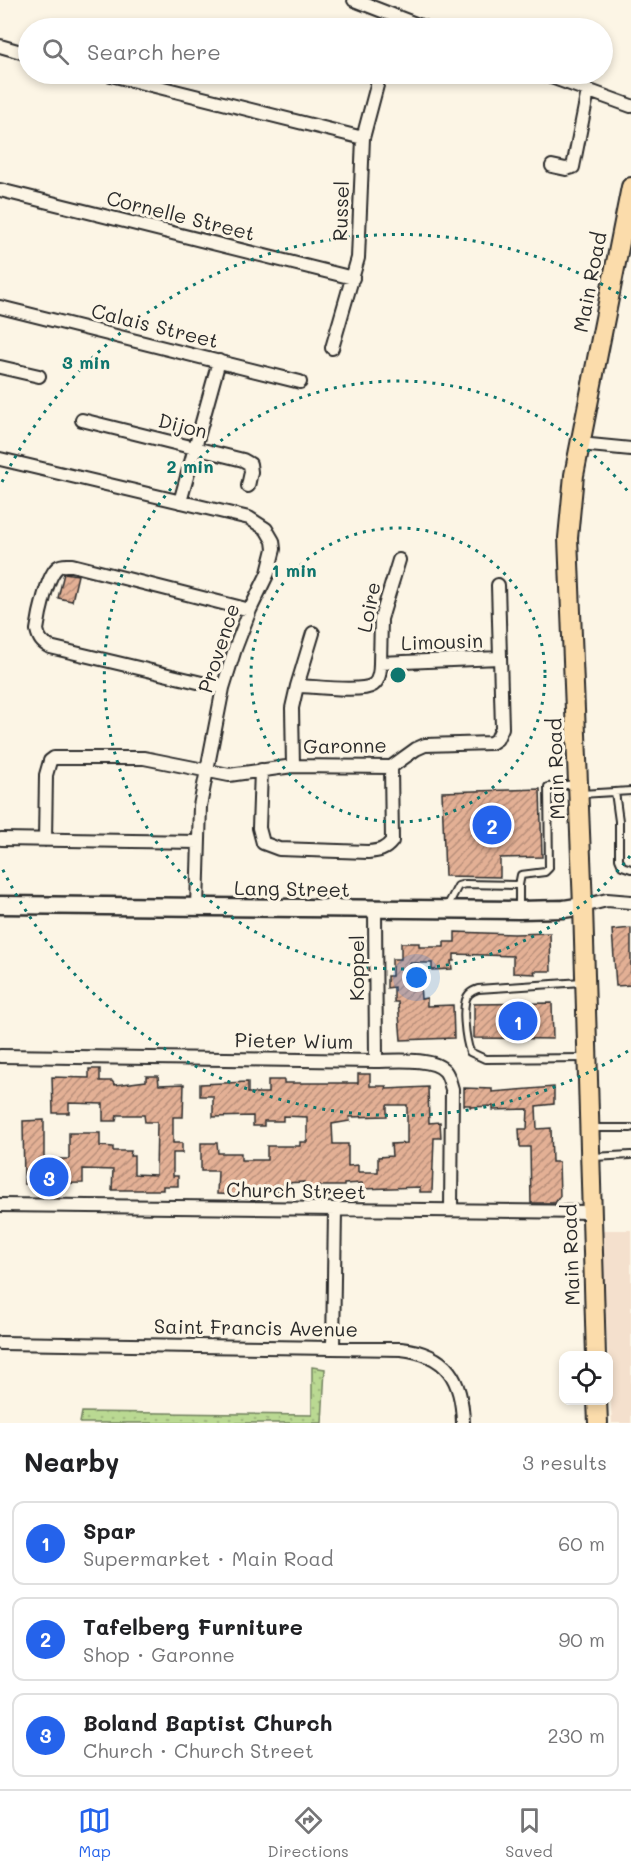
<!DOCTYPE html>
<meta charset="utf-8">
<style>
:root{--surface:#fff;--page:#f6f6f6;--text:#202124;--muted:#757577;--line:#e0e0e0;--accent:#2563eb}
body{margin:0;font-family:Mali,sans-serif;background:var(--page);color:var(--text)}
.controls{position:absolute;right:18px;bottom:18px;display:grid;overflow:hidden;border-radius:12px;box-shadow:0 3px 9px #0003}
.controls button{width:54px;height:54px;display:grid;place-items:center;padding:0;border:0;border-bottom:2px solid var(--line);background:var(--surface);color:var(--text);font:30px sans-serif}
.you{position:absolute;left:417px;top:978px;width:21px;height:21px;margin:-15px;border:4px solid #fff;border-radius:50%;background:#1a73e8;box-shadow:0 0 0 9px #1a73e833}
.badge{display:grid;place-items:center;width:39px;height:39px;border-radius:50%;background:var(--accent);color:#fff;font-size:20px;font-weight:700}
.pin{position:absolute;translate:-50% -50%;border:3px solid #fff;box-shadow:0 2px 6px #0006}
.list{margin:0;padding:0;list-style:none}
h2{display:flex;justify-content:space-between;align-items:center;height:78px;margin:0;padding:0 24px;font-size:26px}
h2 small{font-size:20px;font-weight:400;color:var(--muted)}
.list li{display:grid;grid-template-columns:39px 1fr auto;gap:18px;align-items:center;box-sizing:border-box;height:84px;margin:0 12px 12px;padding:0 12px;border:2px solid var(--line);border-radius:12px}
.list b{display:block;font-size:22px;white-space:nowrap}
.list p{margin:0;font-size:20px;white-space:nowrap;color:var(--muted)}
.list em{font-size:20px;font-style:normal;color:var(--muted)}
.icon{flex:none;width:33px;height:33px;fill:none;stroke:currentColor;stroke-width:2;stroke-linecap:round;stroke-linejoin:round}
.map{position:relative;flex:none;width:631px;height:1423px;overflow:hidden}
.search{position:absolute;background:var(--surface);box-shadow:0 3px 9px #0003;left:18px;right:18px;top:18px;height:66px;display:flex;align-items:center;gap:15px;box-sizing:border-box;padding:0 21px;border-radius:33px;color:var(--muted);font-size:22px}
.sheet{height:366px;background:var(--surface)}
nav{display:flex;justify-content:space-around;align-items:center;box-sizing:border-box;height:84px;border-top:2px solid var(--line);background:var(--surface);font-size:16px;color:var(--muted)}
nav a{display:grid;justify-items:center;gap:3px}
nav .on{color:var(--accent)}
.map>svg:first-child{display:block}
</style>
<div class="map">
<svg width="631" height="1423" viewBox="0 0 631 1423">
<defs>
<pattern id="park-dots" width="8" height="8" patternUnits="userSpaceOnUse" patternTransform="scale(1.5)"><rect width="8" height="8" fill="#bad992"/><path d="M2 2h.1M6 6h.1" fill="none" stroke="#a0ba7e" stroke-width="1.8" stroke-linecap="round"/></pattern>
<pattern id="building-hatch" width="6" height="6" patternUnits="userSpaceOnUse" patternTransform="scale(1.5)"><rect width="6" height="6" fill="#e3b095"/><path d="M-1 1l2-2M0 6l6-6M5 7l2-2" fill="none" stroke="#b88f7a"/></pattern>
</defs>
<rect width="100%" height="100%" fill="#fcf5e5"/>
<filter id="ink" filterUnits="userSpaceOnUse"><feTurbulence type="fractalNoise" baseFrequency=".0167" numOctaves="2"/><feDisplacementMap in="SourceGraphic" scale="12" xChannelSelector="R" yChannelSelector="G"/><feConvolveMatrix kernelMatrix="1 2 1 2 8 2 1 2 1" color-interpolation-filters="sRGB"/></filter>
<g filter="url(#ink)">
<!-- built -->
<path fill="#f4e0cd" d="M 601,1230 L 631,1230 L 631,1423 L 612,1423 Z"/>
<!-- park -->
<path fill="url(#park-dots)" stroke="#72825e" stroke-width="1.5" d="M 312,1367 L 325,1369 L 322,1423 L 80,1423 L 82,1412 L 312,1415 Z"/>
<!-- building -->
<path fill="url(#building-hatch)" stroke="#2b2b2b" stroke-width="1.5" fill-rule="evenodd" d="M 64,573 L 78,575 L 72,601 L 58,598 Z
M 540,789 L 542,857 L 500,858 L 500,877 L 445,876 L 442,792 Z
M 631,928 L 631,985 L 616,986 L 612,930 Z
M 455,932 L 514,934 L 550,933 L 551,971 L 534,971 L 535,974 L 513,973 L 513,956 L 454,954 L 454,961 L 451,961 L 452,969 L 432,970 L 432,963 L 410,963 L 411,982 L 420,982 L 421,999 L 427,998 L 427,1006 L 453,1005 L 454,1038 L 401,1040 L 398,1002 L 394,1002 L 394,987 L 387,988 L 387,976 L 392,976 L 392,959 L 401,959 L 401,943 L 419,943 L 419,947 L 444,947 L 444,942 L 455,942 Z
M 552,1003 L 553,1039 L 474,1038 L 474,1004 Z
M 89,1069 L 100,1069 L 100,1081 L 112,1081 L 115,1085 L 146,1081 L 146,1076 L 158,1076 L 159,1085 L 184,1084 L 183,1117 L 173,1117 L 173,1143 L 182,1143 L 182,1153 L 173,1153 L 173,1176 L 178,1176 L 178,1186 L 163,1186 L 163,1190 L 112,1190 L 113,1170 L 83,1169 L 83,1183 L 24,1184 L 23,1121 L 44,1120 L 44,1159 L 69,1159 L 69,1133 L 100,1133 L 100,1146 L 113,1147 L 113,1151 L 131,1151 L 130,1156 L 134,1156 L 134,1174 L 156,1175 L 157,1122 L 145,1122 L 144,1115 L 117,1115 L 116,1121 L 103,1121 L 103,1104 L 69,1103 L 69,1113 L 53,1113 L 52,1077 L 89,1078 Z
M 358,1074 L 370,1074 L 370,1086 L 387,1086 L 386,1089 L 428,1087 L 429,1123 L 440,1122 L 441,1138 L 434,1138 L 432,1192 L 420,1192 L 420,1187 L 362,1189 L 362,1183 L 344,1184 L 344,1186 L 319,1186 L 319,1190 L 304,1191 L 304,1182 L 284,1183 L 284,1191 L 244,1191 L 244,1195 L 217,1194 L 218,1171 L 201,1171 L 201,1143 L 217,1143 L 218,1153 L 241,1153 L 241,1160 L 267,1160 L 267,1146 L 300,1146 L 300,1142 L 307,1142 L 307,1117 L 283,1116 L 283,1121 L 264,1121 L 264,1126 L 253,1126 L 253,1116 L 213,1117 L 213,1096 L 200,1096 L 200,1084 L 248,1082 L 248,1093 L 268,1093 L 268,1080 L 284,1080 L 284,1083 L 358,1083 ZM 387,1105 L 407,1105 L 407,1143 L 391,1144 L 392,1156 L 378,1157 L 378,1172 L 358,1172 L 358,1165 L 348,1166 L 348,1144 L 333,1144 L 332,1124 L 350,1121 L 349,1117 L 387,1116 Z
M 554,1087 L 554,1104 L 536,1106 L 537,1129 L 551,1128 L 552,1162 L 559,1162 L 560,1196 L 555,1203 L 531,1203 L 530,1147 L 520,1147 L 519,1129 L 527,1129 L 528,1109 L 493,1110 L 493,1106 L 470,1107 L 470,1105 L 464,1105 L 464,1088 L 492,1089 L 492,1092 Z"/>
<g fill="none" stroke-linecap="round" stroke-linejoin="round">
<!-- lane casing -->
<g stroke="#2b2b2b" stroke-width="10">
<path id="lane" d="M 615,792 L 619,821 L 619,859 L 622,866 L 631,869
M 581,794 L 631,791
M 519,885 L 521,875 L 545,872 L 549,868 L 548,787 L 576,784
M 447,907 L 458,886 L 465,884 L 519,885 L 519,907
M 582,982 L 478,989 C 475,990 472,991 469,994 C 460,1003 466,1041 470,1052 L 485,1059 L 586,1058
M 592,1128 L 631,1128
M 593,1157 L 631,1155"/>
</g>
<!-- street casing -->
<g stroke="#2b2b2b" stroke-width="16">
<path id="street" d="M 354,0 L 426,28
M 0,46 L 28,54
M 107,74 L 363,138
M 543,74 L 631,106
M 552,166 L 566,169 L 573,167 L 588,91
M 0,190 L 353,278
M 0,307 L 300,382
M 332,348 L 358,258 L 363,138 L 380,74
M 0,367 L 39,376
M 82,420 L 243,460 L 250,464 L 251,472 L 248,486
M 580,444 L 631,449
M 0,459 L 249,518 L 266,529 L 273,541 L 274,549 L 268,573 L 250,610 L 235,649 L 223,688 L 200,806 L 197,907
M 180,502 L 219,361
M 380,663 L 381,619 L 399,560
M 297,686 C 313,686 361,693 373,685 C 380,680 380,670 380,663 L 499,658
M 223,688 L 50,647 C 42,643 39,639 37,630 C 39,616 47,575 58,567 C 62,564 66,565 72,565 L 250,610
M 293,766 L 292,708 L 297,686 L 313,633
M 261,770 L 259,828 L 263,843 L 279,849 L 368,852 C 379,851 385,850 392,841 L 391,767
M 1,839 L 198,842
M 45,840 L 46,775 L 50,761 L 54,758 L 144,758 L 229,775 L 293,766 L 391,767 L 416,749 L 425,745 L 491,743 L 497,739 L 502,728 L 498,585
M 583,906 L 607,900 L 631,902
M 375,910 L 376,1061
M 0,1056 L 376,1061 C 394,1061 433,1057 445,1071 C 449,1076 450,1083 452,1089 L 451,1210
M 0,1205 L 592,1212
M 0,1343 L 401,1349 C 447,1354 462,1379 463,1423
M 333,1348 L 335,1210"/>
</g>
<!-- secondary casing -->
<g stroke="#2b2b2b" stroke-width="21">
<path id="secondary" d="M 0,905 L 519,910 L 564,909 L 583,906"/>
</g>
<!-- primary casing -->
<g stroke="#2b2b2b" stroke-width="22">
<path id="primary" d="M 596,1356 L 583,906 L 568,538 L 574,475 L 631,187
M 597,1400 L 598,1423"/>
</g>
<!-- lane -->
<use href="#lane" stroke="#fcf5e5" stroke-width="6"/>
<!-- street -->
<use href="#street" stroke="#fcf5e5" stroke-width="12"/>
<!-- secondary -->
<use href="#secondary" stroke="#fcf5e5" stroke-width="16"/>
<!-- primary -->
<use href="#primary" stroke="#fbdcab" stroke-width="18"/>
</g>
</g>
<!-- distance rings -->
<g fill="none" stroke="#0f766e" stroke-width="3" stroke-dasharray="3 6">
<circle cx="398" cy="675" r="147"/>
<path d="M630 856A294 294 0 1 1 630 494"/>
<path d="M628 1051A441 441 0 0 1 2 868M2 482A441 441 0 0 1 628 299"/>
</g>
<g text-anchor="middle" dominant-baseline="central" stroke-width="6" stroke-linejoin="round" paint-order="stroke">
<!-- street labels -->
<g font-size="20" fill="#2b2b2b" stroke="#fcf5e5">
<text transform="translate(340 211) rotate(-88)">Russel</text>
<text transform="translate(181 215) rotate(14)">Cornelle Street</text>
<text transform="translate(589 282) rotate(-79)">Main Road</text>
<text transform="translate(155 325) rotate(14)">Calais Street</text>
<text transform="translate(183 425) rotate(14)">Dijon</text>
<text transform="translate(368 607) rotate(-79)">Loire</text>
<text transform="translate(442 641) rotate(-2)">Limousin</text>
<text transform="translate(218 648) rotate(-72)">Provence</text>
<text transform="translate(345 745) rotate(-1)">Garonne</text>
<text transform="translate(555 769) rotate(-92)">Main Road</text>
<text transform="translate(292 888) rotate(1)">Lang Street</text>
<text transform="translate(356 968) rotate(-90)">Koppel</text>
<text transform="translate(294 1040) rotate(1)">Pieter Wium</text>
<text transform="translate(296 1190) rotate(1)">Church Street</text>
<text transform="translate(570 1255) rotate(-92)">Main Road</text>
<text transform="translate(256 1327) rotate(1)">Saint Francis Avenue</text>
</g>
</g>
<circle cx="398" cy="675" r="9" fill="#0f766e" stroke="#fcf5e5" stroke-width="3"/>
<g font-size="18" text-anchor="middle" font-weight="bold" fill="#0f766e" stroke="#fcf5e5" stroke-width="6" stroke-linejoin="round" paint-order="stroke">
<text x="86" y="369">3 min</text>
<text x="190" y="473">2 min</text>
<text x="294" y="577">1 min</text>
</g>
</svg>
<div class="controls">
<button><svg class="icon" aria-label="locate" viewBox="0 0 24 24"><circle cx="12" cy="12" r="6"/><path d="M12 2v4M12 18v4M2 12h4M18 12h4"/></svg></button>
</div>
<div class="you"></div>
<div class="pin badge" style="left:518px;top:1021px">1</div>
<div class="pin badge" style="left:492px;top:825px">2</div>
<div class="pin badge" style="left:49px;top:1177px">3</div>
<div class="search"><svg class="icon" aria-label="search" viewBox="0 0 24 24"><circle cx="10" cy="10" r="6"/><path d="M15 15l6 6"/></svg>Search here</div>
</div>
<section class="sheet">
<h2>Nearby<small>3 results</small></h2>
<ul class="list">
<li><span class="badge">1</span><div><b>Spar</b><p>Supermarket · Main Road</p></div><em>60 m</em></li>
<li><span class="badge">2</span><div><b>Tafelberg Furniture</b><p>Shop · Garonne</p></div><em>90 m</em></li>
<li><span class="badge">3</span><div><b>Boland Baptist Church</b><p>Church · Church Street</p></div><em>230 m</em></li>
</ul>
</section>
<nav>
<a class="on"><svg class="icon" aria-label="map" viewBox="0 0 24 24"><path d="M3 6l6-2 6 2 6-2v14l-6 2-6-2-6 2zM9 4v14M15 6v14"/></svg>Map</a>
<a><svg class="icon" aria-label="directions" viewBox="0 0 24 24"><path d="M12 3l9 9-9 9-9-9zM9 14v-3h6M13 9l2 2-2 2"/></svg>Directions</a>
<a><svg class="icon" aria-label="saved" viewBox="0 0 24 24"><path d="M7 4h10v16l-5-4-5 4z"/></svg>Saved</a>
</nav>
